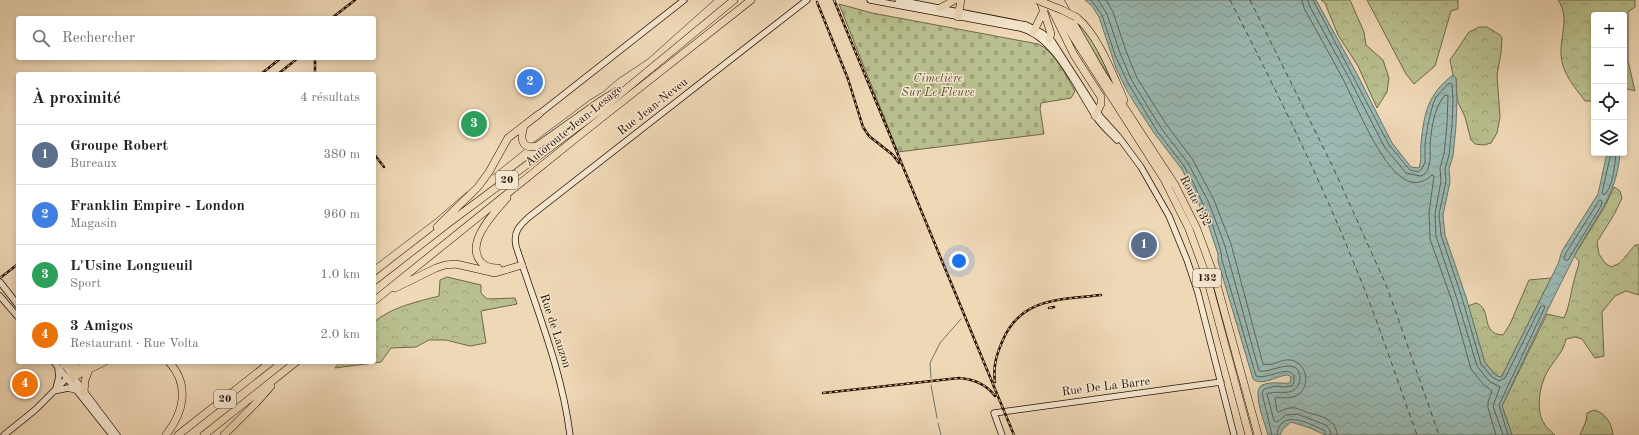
<!DOCTYPE html>
<html lang="fr">
<meta charset="utf-8">
<style>
:root{--surface:#fff;--page:#f2f2f2;--text:#202124;--muted:#757577;--line:#e0e0e0;--accent:#8f2418}
body{margin:0;font-family:"Old Standard TT",serif;background:var(--page);color:var(--text)}
.controls{position:absolute;right:12px;top:12px;display:grid;overflow:hidden;border-radius:4px;box-shadow:0 2px 6px #0003}
.controls button{width:36px;height:36px;display:grid;place-items:center;padding:0;border:0;border-bottom:1px solid var(--line);background:var(--surface);color:var(--text);font:20px sans-serif}
.you{position:absolute;left:959px;top:261px;width:14px;height:14px;margin:-10px;border:3px solid #fff;border-radius:50%;background:#1a73e8;box-shadow:0 0 0 6px #1a73e833}
.badge{display:grid;place-items:center;width:26px;height:26px;border-radius:50%;background:var(--accent);color:#fff;font-size:13px;font-weight:700}
.pin{position:absolute;translate:-50% -50%;border:2px solid #fff;box-shadow:0 1px 4px #0006}
.list{margin:0;padding:0;list-style:none}
h2{display:flex;justify-content:space-between;align-items:center;height:52px;margin:0;padding:0 16px;font-size:17px}
h2 small{font-size:13px;font-weight:400;color:var(--muted)}
.list li{display:grid;grid-template-columns:26px 1fr auto;gap:12px;align-items:center;box-sizing:border-box;height:60px;padding:0 16px;border-top:1px solid var(--line)}
.list b{display:block;font-size:15px;white-space:nowrap}
.list p{margin:0;font-size:13px;white-space:nowrap;color:var(--muted)}
.list em{font-size:13px;font-style:normal;color:var(--muted)}
.icon{flex:none;width:22px;height:22px;fill:none;stroke:currentColor;stroke-width:2;stroke-linecap:round;stroke-linejoin:round}
.map{position:relative;flex:none;width:1639px;height:435px;overflow:hidden}
.search{position:absolute;background:var(--surface);box-shadow:0 2px 6px #0003;left:16px;top:16px;width:360px;height:44px;display:flex;align-items:center;gap:10px;box-sizing:border-box;padding:0 14px;border-radius:4px;color:var(--muted);font-size:15px}
.panel{position:absolute;background:var(--surface);box-shadow:0 2px 6px #0003;left:16px;top:72px;width:360px;height:292px;border-radius:4px}
.map>svg:first-child{display:block}
</style>
<div class="map">
<svg width="1639" height="435" viewBox="0 0 1639 435">
<defs>
<pattern id="grass-tufts" width="24" height="20" patternUnits="userSpaceOnUse"><rect width="24" height="20" fill="#b9bf8e"/><path d="M3 7l-1-3M5 7V3M7 7l1-3M15 17l-1-3M17 17v-4M19 17l1-3" fill="none" stroke="#9fa379"/></pattern>
<pattern id="forest-crowns" width="20" height="18" patternUnits="userSpaceOnUse"><rect width="20" height="18" fill="#b9bf8e"/><path d="M2 6a3 3 0 1 1 6 0M12 15a3 3 0 1 1 6 0" fill="none" stroke="#9fa379"/></pattern>
<pattern id="cemetery-stones" width="16" height="16" patternUnits="userSpaceOnUse"><rect width="16" height="16" fill="#b9bf8e"/><path d="M2 7V4a2 2 0 0 1 4 0v3zM10 15v-3a2 2 0 0 1 4 0v3z" fill="#9fa379"/></pattern>
<pattern id="water-waves" width="16" height="10" patternUnits="userSpaceOnUse"><rect width="16" height="10" fill="#9ab9b2"/><path d="M0 5q4-4 8 0t8 0" fill="none" stroke="#859e97"/></pattern>
</defs>
<rect width="100%" height="100%" fill="#efd8b6"/>
<filter id="stains"><feTurbulence type="fractalNoise" baseFrequency=".005" numOctaves="4"/><feColorMatrix values="0 0 0 0 .2 0 0 0 0 .09 0 0 0 0 .02 0 0 0 .5 -.17"/></filter>
<radialGradient id="worn" r=".72"><stop offset=".6" stop-color="#630" stop-opacity="0"/><stop offset="1" stop-color="#630" stop-opacity=".3"/></radialGradient>
<!-- grass -->
<path fill="url(#grass-tufts)" stroke="#706847" d="M 1074,20 C 1094,35 1102,61 1113,83 Z"/>
<!-- forest -->
<path fill="url(#forest-crowns)" stroke="#706847" d="M 1321,0 L 1350,0 L 1364,32 L 1366,45 L 1383,60 L 1389,78 L 1387,92 L 1377,108 L 1358,66 L 1338,35 L 1325,3 Z
M 1367,0 L 1458,0 L 1458,9 L 1451,11 L 1435,66 L 1414,84 L 1406,74 Z
M 1558,0 L 1635,0 L 1635,7 L 1628,12 L 1628,61 L 1635,91 L 1624,88 L 1624,15 L 1594,15 L 1594,101 L 1585,101 C 1575,87 1562,74 1561,55 C 1560,36 1570,17 1558,0 Z
M 1479,27 L 1487,27 L 1500,35 L 1502,38 L 1501,53 L 1497,75 L 1500,117 L 1497,133 L 1491,143 L 1484,145 L 1475,144 L 1471,140 L 1465,117 L 1457,100 L 1456,78 L 1453,75 L 1450,60 L 1469,32 Z
M 1614,187 L 1620,191 L 1622,198 L 1615,213 L 1597,242 L 1599,254 L 1605,263 L 1611,267 L 1620,263 L 1635,245 L 1639,245 L 1639,295 L 1626,291 L 1615,296 L 1602,312 L 1604,356 L 1595,358 L 1582,339 L 1575,337 L 1566,339 C 1564,351 1555,359 1549,369 C 1540,382 1535,410 1544,423 C 1546,428 1551,431 1555,435 L 1512,435 L 1502,406 L 1547,314 L 1564,318 C 1570,305 1571,290 1575,277 C 1576,271 1579,267 1579,261 L 1574,256 L 1604,208 Z
M 447,277 L 481,285 L 481,293 L 487,299 L 515,298 L 517,304 L 481,311 L 486,343 L 470,346 L 446,340 L 429,340 L 416,347 L 391,348 L 381,362 L 335,368 L 340,362 L 374,362 L 374,322 C 392,307 416,302 439,296 L 440,280 Z
M 1551,278 L 1502,376 L 1499,377 L 1495,374 L 1485,363 L 1468,306 L 1476,303 C 1493,308 1479,334 1503,335 L 1510,324 L 1529,280 Z
M 1594,410 C 1606,413 1612,424 1613,435 L 1580,435 L 1586,421 L 1587,413 Z"/>
<!-- cemetery -->
<path fill="url(#cemetery-stones)" stroke="#706847" d="M 839,4 L 872,13 L 1038,44 C 1056,52 1065,75 1075,91 L 1071,98 L 1041,103 L 1040,109 L 1044,134 L 898,152 Z"/>
<!-- water -->
<path fill="url(#water-waves)" stroke="#6c756b" d="M 1085,0 L 1316,0 L 1357,74 L 1392,143 L 1411,167 L 1419,168 C 1422,159 1420,152 1421,143 C 1424,113 1428,94 1453,75 L 1456,78 L 1457,100 L 1456,126 L 1453,156 L 1449,169 L 1450,182 L 1443,215 L 1445,235 L 1466,297 L 1485,363 L 1495,374 L 1499,377 L 1502,376 L 1558,264 L 1562,251 L 1598,194 L 1607,153 L 1620,153 C 1617,198 1592,220 1574,257 C 1549,306 1525,356 1502,406 L 1512,435 L 1325,435 L 1310,428 L 1291,422 L 1283,429 L 1280,435 L 1268,435 C 1266,426 1251,391 1262,385 C 1272,381 1280,384 1290,383 L 1291,377 L 1288,375 C 1278,375 1262,387 1253,379 L 1218,261 L 1218,254 L 1209,227 L 1190,184 L 1181,168 L 1154,133 L 1128,93 L 1116,68 L 1099,17 L 1092,6 Z"/>
<!-- pier -->
<path fill="#efd8b6" d="M 1108,50 L 1119,78 L 1142,117 L 1122,86 Z"/>
<g fill="none" stroke-linecap="round" stroke-linejoin="round">
<!-- shore -->
<path stroke="#606459" stroke-width="1" d="M 1091,0 L 1102,15 L 1115,55 L 1128,83 L 1157,131 L 1184,166 L 1193,182 L 1213,226 L 1221,252 L 1222,260 L 1256,376 C 1268,380 1286,365 1294,375 L 1294,382 L 1292,386 L 1283,387 L 1276,386 L 1264,389 L 1262,393 L 1272,435
M 1098,0 L 1107,14 L 1120,53 L 1132,81 L 1161,128 L 1188,163 L 1209,203 L 1225,246 L 1259,371 C 1271,374 1300,353 1300,380 C 1299,384 1298,388 1294,390 C 1286,395 1275,390 1267,394 L 1274,421 L 1277,422 L 1286,415 L 1297,414 L 1326,425 L 1330,430 L 1331,435
M 1106,0 L 1113,12 L 1126,51 L 1137,78 L 1166,124 L 1193,160 L 1214,200 L 1231,244 L 1263,364 C 1275,368 1285,353 1299,364 C 1309,372 1308,390 1296,396 C 1289,399 1282,397 1275,398 L 1277,411 L 1279,412 C 1283,410 1286,408 1291,408 C 1296,407 1301,410 1306,412 C 1319,416 1336,418 1337,435
M 1302,0 L 1304,8 C 1317,32 1331,56 1344,81 C 1356,105 1381,166 1404,179 C 1413,185 1424,183 1432,175 L 1434,176 L 1429,213 L 1430,239 L 1452,301 L 1471,369 L 1483,384 L 1492,391 L 1488,402 L 1488,408 L 1496,435
M 1308,0 L 1309,5 L 1349,78 L 1385,148 L 1406,173 L 1420,176 C 1426,174 1428,171 1429,165 C 1431,159 1430,152 1430,146 C 1431,130 1434,107 1445,95 L 1448,96 L 1447,125 L 1444,154 L 1440,168 L 1441,181 L 1435,214 L 1436,236 L 1457,299 L 1477,366 L 1489,381 L 1500,387 L 1493,406 L 1503,435
M 1313,0 L 1389,145 L 1410,170 L 1418,172 L 1422,169 L 1425,162 L 1425,144 L 1428,124 L 1433,104 L 1436,97 L 1448,84 L 1450,83 L 1452,84 L 1453,100 L 1452,125 L 1449,155 L 1445,169 L 1446,181 L 1439,214 L 1441,235 L 1462,298 L 1481,364 L 1492,377 L 1499,381 L 1505,378 L 1541,306 L 1544,306 L 1545,307 L 1499,405 L 1508,435
M 1611,153 L 1602,193 L 1604,195 C 1613,188 1615,164 1616,153
M 1600,200 L 1602,201 L 1601,206 L 1568,260 L 1565,260 L 1564,258 L 1566,253 Z
M 1277,435 C 1279,409 1307,422 1321,429 L 1325,431 L 1325,435"/>
<!-- stream -->
<path stroke="#6c756b" stroke-width="1" d="M 534,142 L 590,100 L 603,92 L 618,79 L 648,59 L 714,0
M 493,175 L 524,150
M 374,266 L 437,218 L 467,192
M 931,378 L 930,363 L 940,343 L 961,319
M 931,385 L 937,418
M 938,423 L 941,435"/>
<!-- ferry -->
<path stroke="#4f4b3e" stroke-width="1" stroke-dasharray="5 4" stroke-linecap="butt" d="M 1230,0 C 1274,86 1317,172 1353,261 C 1377,318 1396,377 1417,435
M 1250,0 L 1333,167 L 1387,287 L 1439,435"/>
<!-- secondary casing -->
<g stroke="#261000" stroke-width="7">
<path id="secondary" d="M 870,0 L 1020,28 C 1055,36 1077,89 1096,117 C 1102,126 1110,133 1117,140
M 898,0 L 1026,25 L 1042,33 L 1052,41 L 1100,116 L 1118,136 L 1141,167 L 1169,216 L 1187,260 L 1198,293 L 1234,435
M 539,114 L 684,0
M 0,282 L 18,305
M 0,296 L 18,317
M 54,362 L 112,435
M 62,362 L 117,435
M 56,388 L 59,377 L 58,369
M 54,391 L 68,388 L 75,390
M 4,435 L 35,410 L 69,376
M 570,435 C 562,370 536,308 516,246 C 513,232 519,226 529,217 L 807,0
M 1002,435 L 994,413 L 1221,382"/>
</g>
<!-- highway casing -->
<g stroke="#261000" stroke-width="8">
<path id="highway" d="M 1040,0 L 1051,34 L 1049,39
M 1047,0 L 1074,55 L 1101,97 L 1101,104 L 1095,116
M 1053,0 L 1074,38 L 1164,179 L 1189,229 L 1207,278 L 1249,435
M 1060,0 L 1103,75 L 1175,185 L 1197,229 L 1216,281 L 1258,435
M 940,8 L 955,0
M 958,17 L 961,0
M 1076,17 C 1098,34 1113,75 1124,100
M 1033,33 L 1044,10
M 524,126 C 520,138 521,150 537,146 L 599,102 L 617,91
M 437,227 L 478,187 L 489,172 L 508,138 L 539,114
M 498,268 C 491,268 485,267 481,262 C 464,243 495,212 507,198
M 374,281 L 450,222 L 603,108 L 734,0
M 395,288 L 436,268 L 445,265 L 456,264 L 495,273 L 522,265
M 374,301 L 585,131 L 751,0
M 64,365 L 79,368
M 71,375 L 74,371 L 92,362
M 73,377 L 104,362
M 84,392 L 85,380 L 89,370
M 166,435 C 184,412 190,385 169,362
M 178,435 L 271,362
M 204,435 L 296,362
M 224,435 L 256,403 L 271,386"/>
</g>
<!-- secondary -->
<use href="#secondary" stroke="#f5e6d0" stroke-width="5.5"/>
<!-- highway -->
<use href="#highway" stroke="#efd8b6" stroke-width="7"/>
<!-- rail casing -->
<g stroke="#261000" stroke-width="2.5">
<path id="rail" d="M 834,0 L 1014,435
M 817,2 L 848,79 L 863,127 L 869,136 L 893,155 L 899,163
M 332,18 L 355,0
M 315,58 L 315,74
M 261,74 L 281,58
M 278,74 L 298,58
M 374,154 L 384,167
M 0,278 L 18,264
M 1049,308 L 1054,307
M 995,382 C 993,367 996,356 1002,342 C 1020,297 1060,300 1101,295
M 823,393 L 959,378 C 974,379 986,384 995,396"/>
</g>
<!-- rail -->
<use href="#rail" stroke="#f5e6d0" stroke-width="1" stroke-dasharray="3" stroke-linecap="butt"/>
<!-- highway-bridge casing -->
<g stroke="#261000" stroke-width="8" stroke-linecap="butt">
<path id="highway-bridge" d="M 1037,0 L 1062,10 L 1076,17"/>
</g>
<!-- highway-bridge -->
<use href="#highway-bridge" stroke="#efd8b6" stroke-width="7"/>
</g>
<g text-anchor="middle" dominant-baseline="central" stroke-width="3" stroke-linejoin="round" paint-order="stroke">
<!-- shield labels -->
<g fill="#f5e6d0" stroke="#64503e" stroke-width="1">
<rect x="496" y="171" width="22" height="18" rx="3"/>
<rect x="1193" y="269" width="28" height="18" rx="3"/>
<rect x="214" y="390" width="22" height="18" rx="3"/>
</g>
<g font-size="11" font-weight="bold" fill="#261000">
<text x="507" y="180">20</text>
<text x="1207" y="278">132</text>
<text x="225" y="399">20</text>
</g>
<!-- park labels -->
<g font-size="12" font-style="italic" fill="#594d32" stroke="#f5e6d0">
<text x="938" y="79">Cimetière<tspan x="938" dy="14">Sur Le Fleuve</tspan></text>
</g>
<!-- street labels -->
<g font-size="12" fill="#261000" stroke="#f5e6d0">
<text transform="translate(653 107) rotate(-38)">Rue Jean-Neveu</text>
<text transform="translate(574 126) rotate(-39)">Autoroute Jean-Lesage</text>
<text transform="translate(1195 201) rotate(63)">Route 132</text>
<text transform="translate(555 331) rotate(72)">Rue de Lauzon</text>
<text transform="translate(1106 387) rotate(-7)">Rue De La Barre</text>
</g>
</g>
<rect width="100%" height="100%" filter="url(#stains)"/>
<rect width="100%" height="100%" fill="url(#worn)"/>
</svg>
<div class="controls">
<button>+</button>
<button>−</button>
<button><svg class="icon" aria-label="locate" viewBox="0 0 24 24"><circle cx="12" cy="12" r="6"/><path d="M12 2v4M12 18v4M2 12h4M18 12h4"/></svg></button>
<button><svg class="icon" aria-label="layers" viewBox="0 0 24 24"><path d="M12 4l9 5-9 5-9-5zM3 14l9 5 9-5"/></svg></button>
</div>
<div class="you"></div>
<div class="pin badge" style="left:1144px;top:245px;background:#5c6f8a">1</div>
<div class="pin badge" style="left:530px;top:82px;background:#3f7fe0">2</div>
<div class="pin badge" style="left:474px;top:124px;background:#2e9e5b">3</div>
<div class="pin badge" style="left:25px;top:384px;background:#e8710a">4</div>
<div class="search"><svg class="icon" aria-label="search" viewBox="0 0 24 24"><circle cx="10" cy="10" r="6"/><path d="M15 15l6 6"/></svg>Rechercher</div>
<section class="panel">
<h2>À proximité<small>4 résultats</small></h2>
<ul class="list">
<li><span class="badge" style="background:#5c6f8a">1</span><div><b>Groupe Robert</b><p>Bureaux</p></div><em>380 m</em></li>
<li><span class="badge" style="background:#3f7fe0">2</span><div><b>Franklin Empire - London</b><p>Magasin</p></div><em>960 m</em></li>
<li><span class="badge" style="background:#2e9e5b">3</span><div><b>L'Usine Longueuil</b><p>Sport</p></div><em>1.0 km</em></li>
<li><span class="badge" style="background:#e8710a">4</span><div><b>3 Amigos</b><p>Restaurant · Rue Volta</p></div><em>2.0 km</em></li>
</ul>
</section>
</div>
